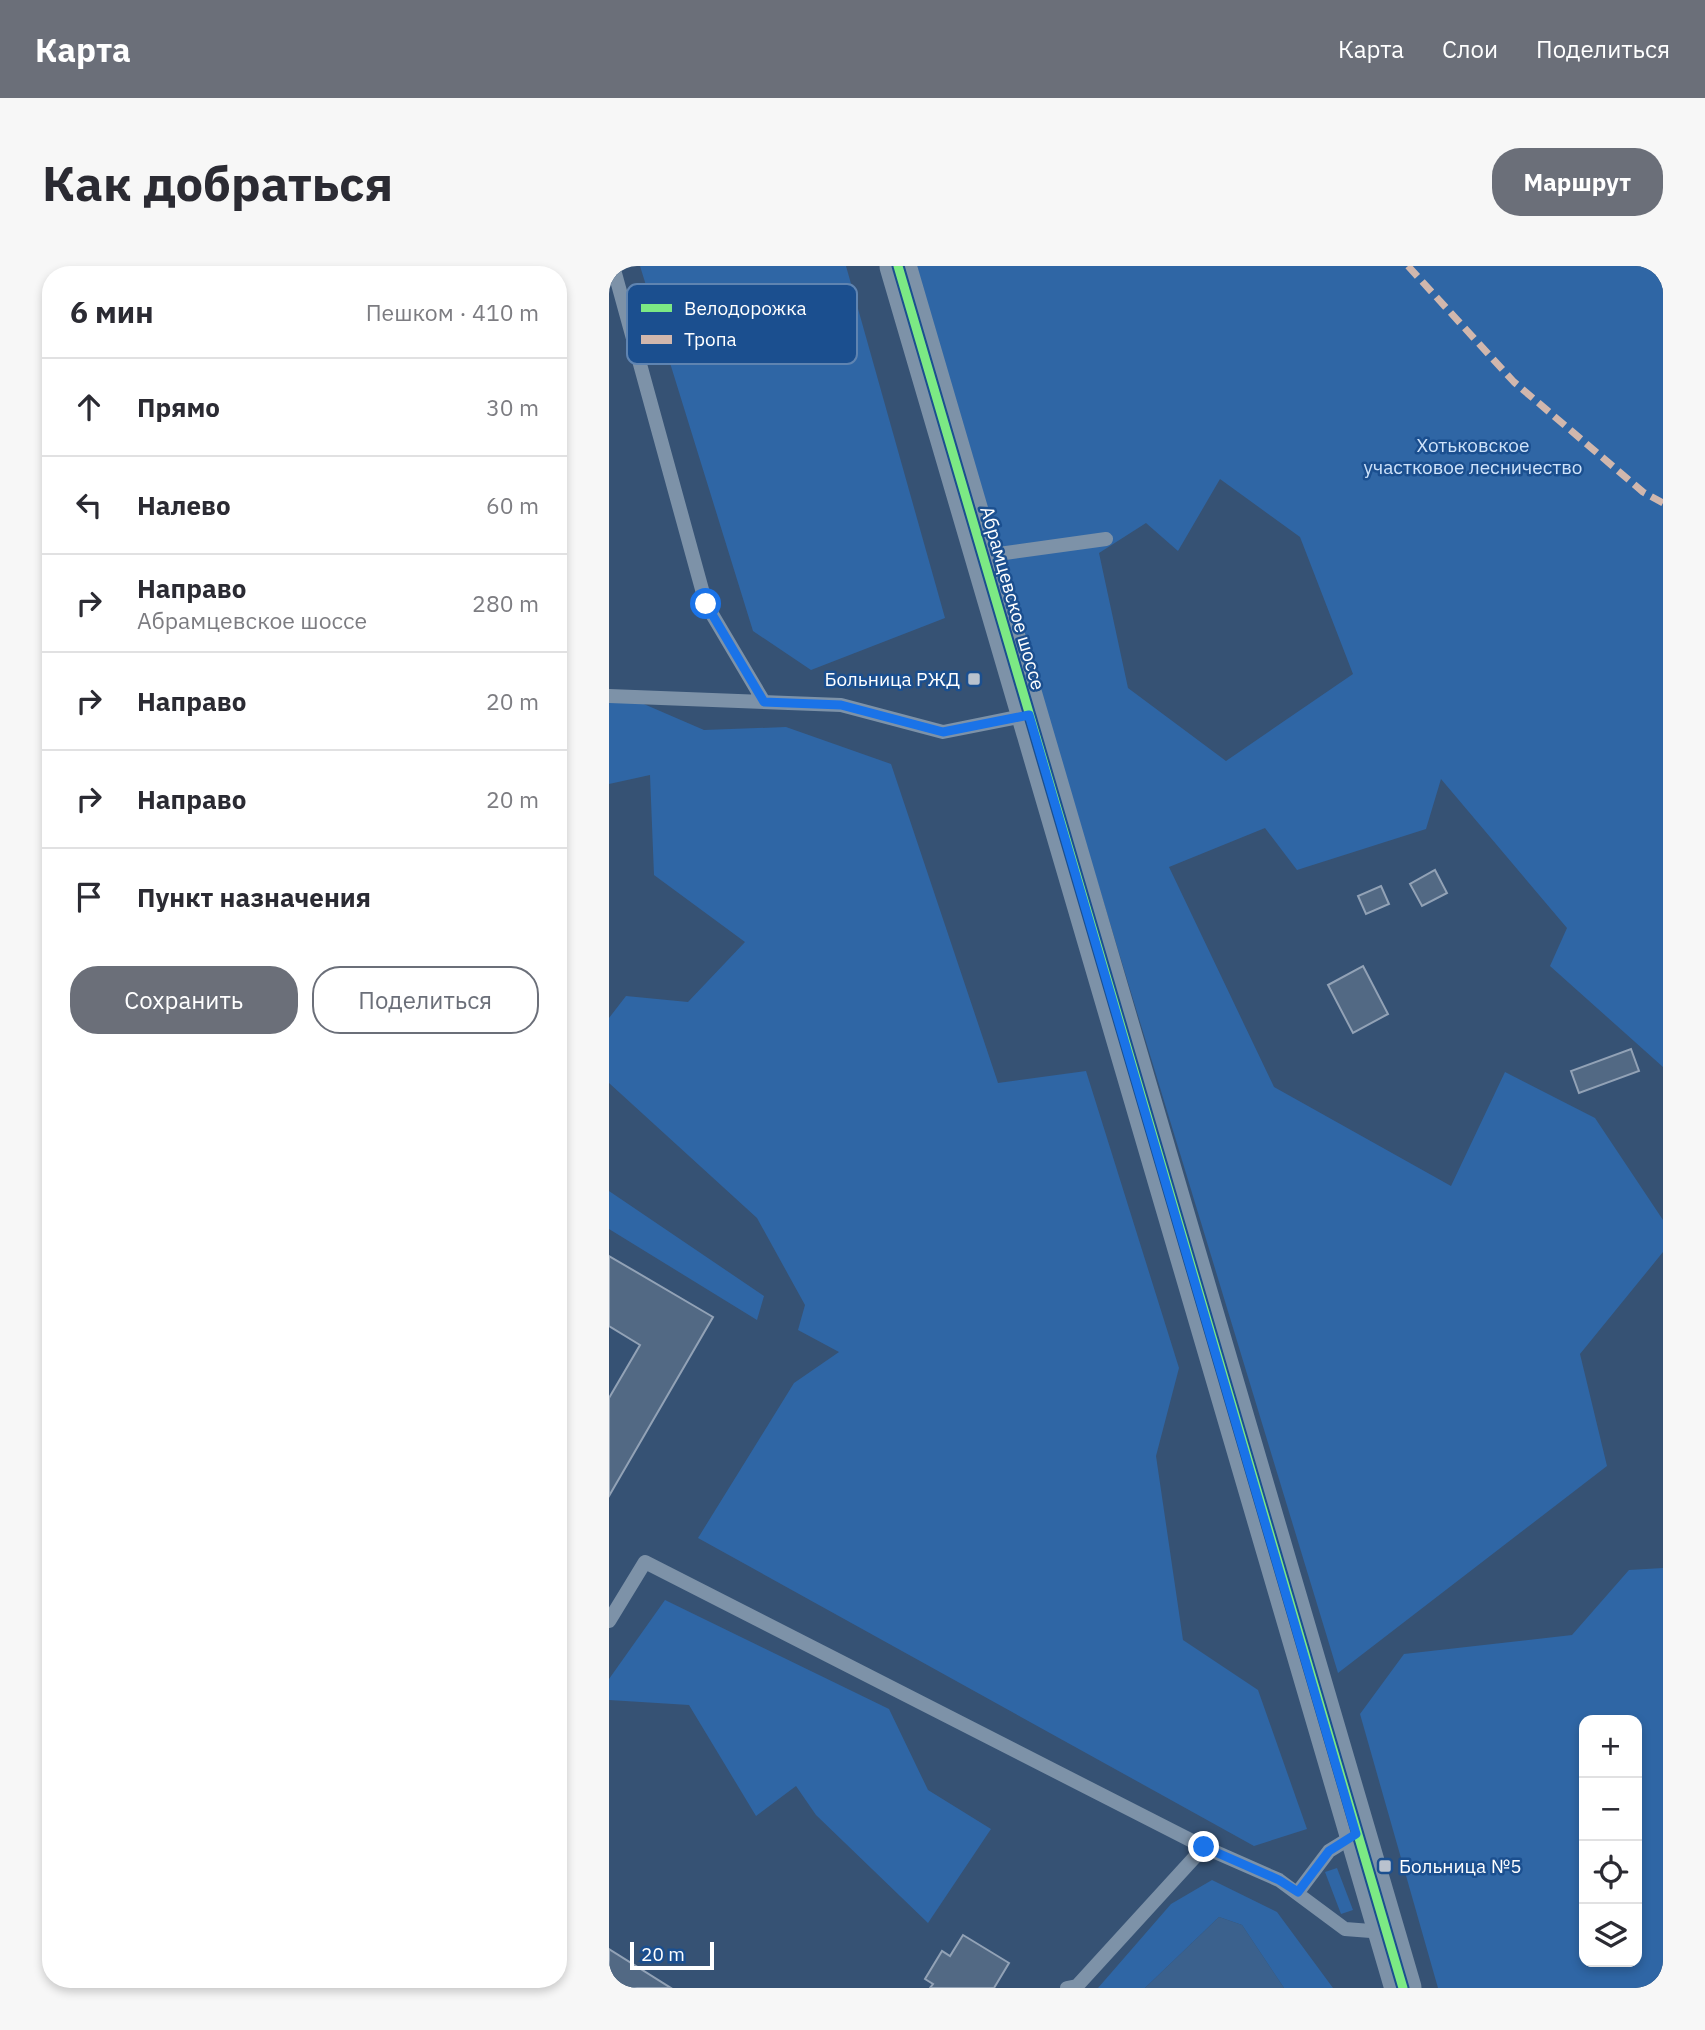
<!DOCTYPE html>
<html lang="ru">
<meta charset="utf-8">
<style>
:root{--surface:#fff;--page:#f7f7f7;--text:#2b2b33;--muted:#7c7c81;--line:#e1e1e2;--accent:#6b6f79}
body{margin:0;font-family:"IBM Plex Sans",sans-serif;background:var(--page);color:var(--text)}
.controls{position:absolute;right:21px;bottom:21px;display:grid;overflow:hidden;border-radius:14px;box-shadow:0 4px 10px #0003}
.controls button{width:63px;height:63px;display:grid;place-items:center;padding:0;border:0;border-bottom:2px solid var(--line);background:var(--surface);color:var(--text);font:35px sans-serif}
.scale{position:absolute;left:21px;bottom:18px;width:84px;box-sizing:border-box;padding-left:7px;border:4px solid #fff;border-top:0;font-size:19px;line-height:24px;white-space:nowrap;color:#fff;-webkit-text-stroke:5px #1b4f8f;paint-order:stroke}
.stop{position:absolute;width:21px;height:21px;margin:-16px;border:5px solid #1a73e8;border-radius:50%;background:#fff}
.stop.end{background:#1a73e8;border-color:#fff;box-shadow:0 2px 7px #0008}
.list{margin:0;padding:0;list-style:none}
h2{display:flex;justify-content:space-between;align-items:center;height:91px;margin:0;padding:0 28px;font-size:30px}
h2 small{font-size:23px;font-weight:400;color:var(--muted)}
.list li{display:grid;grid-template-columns:46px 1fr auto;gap:21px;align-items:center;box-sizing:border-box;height:98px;padding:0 28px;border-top:2px solid var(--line)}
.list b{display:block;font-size:26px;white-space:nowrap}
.list p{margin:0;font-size:23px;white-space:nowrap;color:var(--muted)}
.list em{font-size:23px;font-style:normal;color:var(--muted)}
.actions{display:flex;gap:14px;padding:21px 28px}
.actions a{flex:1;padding:16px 0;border:2px solid var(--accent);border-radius:28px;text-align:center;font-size:24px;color:var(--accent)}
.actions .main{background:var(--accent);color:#fff}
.icon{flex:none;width:38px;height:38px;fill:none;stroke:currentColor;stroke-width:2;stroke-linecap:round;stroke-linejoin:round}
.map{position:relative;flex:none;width:1054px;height:1722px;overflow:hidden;border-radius:28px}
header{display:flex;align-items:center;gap:42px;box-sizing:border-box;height:98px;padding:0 35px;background:var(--accent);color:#fff}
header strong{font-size:33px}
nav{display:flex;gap:38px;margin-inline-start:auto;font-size:24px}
.intro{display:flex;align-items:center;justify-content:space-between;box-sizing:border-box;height:168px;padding:0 42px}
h1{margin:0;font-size:49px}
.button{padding:18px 32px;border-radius:28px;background:var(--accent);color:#fff;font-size:24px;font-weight:700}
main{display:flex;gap:42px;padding:0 42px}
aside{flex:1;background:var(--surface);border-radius:28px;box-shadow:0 4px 10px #0003}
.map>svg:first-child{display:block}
</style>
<header>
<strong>Карта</strong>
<nav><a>Карта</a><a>Слои</a><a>Поделиться</a></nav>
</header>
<div class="intro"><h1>Как добраться</h1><a class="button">Маршрут</a></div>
<main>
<aside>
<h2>6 мин<small>Пешком · 410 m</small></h2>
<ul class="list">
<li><svg class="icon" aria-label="ahead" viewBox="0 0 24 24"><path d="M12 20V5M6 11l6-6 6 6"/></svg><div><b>Прямо</b></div><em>30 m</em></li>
<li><svg class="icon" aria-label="left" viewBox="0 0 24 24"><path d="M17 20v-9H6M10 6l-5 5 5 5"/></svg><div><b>Налево</b></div><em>60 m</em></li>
<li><svg class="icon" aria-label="right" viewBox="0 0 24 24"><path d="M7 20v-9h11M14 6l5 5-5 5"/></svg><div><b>Направо</b><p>Абрамцевское шоссе</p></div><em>280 m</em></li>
<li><svg class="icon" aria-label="right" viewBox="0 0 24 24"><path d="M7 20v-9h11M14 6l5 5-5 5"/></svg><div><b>Направо</b></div><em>20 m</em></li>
<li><svg class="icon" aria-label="right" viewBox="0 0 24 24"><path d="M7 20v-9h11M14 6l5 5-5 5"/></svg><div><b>Направо</b></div><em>20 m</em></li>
<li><svg class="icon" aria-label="arrive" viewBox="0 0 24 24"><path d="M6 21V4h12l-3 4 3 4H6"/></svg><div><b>Пункт назначения</b></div></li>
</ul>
<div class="actions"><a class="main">Сохранить</a><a>Поделиться</a></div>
</aside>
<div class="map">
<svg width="1054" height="1722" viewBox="0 0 1054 1722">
<rect width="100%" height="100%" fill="#365274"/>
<!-- green -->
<path fill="#2f66a5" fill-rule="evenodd" d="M 31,0 L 237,0 L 336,352 L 202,404 L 144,365 Z
M 307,0 L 1054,0 L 1054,801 L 941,700 L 958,662 L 832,513 L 817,563 L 688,604 L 656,562 L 560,601 L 665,821 L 842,920 L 896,806 L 986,852 L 1054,954 L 1054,986 L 971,1088 L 998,1200 L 729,1407 L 354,174 ZM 611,213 L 691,271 L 744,408 L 617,495 L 519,422 L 490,287 L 537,257 L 569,285 Z
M 0,423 L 95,464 L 177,461 L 282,498 L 389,817 L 477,805 L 570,1102 L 547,1190 L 574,1374 L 649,1424 L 698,1563 L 645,1580 L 89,1272 L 185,1117 L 230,1086 L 189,1064 L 196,1039 L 148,952 L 0,817 L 0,752 L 17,730 L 79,736 L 136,676 L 45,609 L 41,509 L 0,518 Z
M 0,925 L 155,1030 L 148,1054 L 0,963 Z
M 1054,1302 L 1054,1722 L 829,1722 L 751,1448 L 795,1388 L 963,1369 L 1020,1304 ZM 975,1454 L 1028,1454 L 1028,1696 L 975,1696 Z
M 56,1334 L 280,1443 L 319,1524 L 382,1563 L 319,1657 L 207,1549 L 187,1520 L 147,1550 L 80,1439 L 0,1434 L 0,1413 Z
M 728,1602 L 744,1644 L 732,1648 L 716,1606 Z
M 603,1614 L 668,1646 L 724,1722 L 675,1722 L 633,1659 L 610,1651 L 536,1722 L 489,1722 L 562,1638 Z"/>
<!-- water -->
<path fill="#3b618d" d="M 610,1651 L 633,1659 L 675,1722 L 536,1722 Z"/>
<!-- building -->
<path fill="#526984" stroke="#92a2b6" stroke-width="2" d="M 826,604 L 838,627 L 813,640 L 801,618 Z
M 772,620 L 780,638 L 757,648 L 749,630 Z
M 754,700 L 779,748 L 744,767 L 719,719 Z
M 1022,783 L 1030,805 L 970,827 L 962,805 Z
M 0,990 L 104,1051 L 0,1230 L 0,1132 L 31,1079 L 0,1060 Z
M 354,1669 L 400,1697 L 385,1722 L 321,1722 L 324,1718 L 316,1713 L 333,1685 L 341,1690 Z
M 0,1683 L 62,1722 L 0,1722 Z"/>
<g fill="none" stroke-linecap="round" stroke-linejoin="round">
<!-- service -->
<path stroke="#7d92a8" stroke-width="14" d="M 4,0 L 97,338 L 155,436
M 375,290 L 497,273
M 0,430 L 232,439 L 334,466 L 419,449
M 0,1355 L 36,1296 L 595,1581 L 670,1614 L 736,1663 L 775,1666
M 689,1626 L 720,1585 L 746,1569
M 458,1722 L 468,1720 L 595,1581"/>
<!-- tertiary -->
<path stroke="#7d92a8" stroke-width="37" d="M 289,0 L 794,1722"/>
<!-- quiet -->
<path stroke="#d1b7ad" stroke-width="7" stroke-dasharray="14 7" stroke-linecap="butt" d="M 799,0 L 905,116 L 1034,226 L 1054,237"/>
<!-- cycleway casing -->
<g stroke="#1b4f8f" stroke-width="13">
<path id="cycleway" d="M 289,0 L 794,1722"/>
</g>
<!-- cycleway -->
<use href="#cycleway" stroke="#7ce984" stroke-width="9"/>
</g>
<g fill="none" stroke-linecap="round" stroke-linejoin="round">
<!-- route -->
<path stroke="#1a73e8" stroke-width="9" d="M 97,338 L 155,436 L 232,439 L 334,466 L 420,449 L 747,1568 L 720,1585 L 689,1626 L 670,1614 L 595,1581"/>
</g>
<!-- markers -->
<g fill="#b9c2ce" stroke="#1b4f8f" stroke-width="2.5">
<rect x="358" y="406" width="14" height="14" rx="3.5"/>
<rect x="769" y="1593" width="14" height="14" rx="3.5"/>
</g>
<g text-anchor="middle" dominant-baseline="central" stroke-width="5" stroke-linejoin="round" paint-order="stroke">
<!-- park labels -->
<g font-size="19" fill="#cfe3fa" stroke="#1b4f8f">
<text x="864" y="179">Хотьковское<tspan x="864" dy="22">участковое лесничество</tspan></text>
</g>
<!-- street labels -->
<g font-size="19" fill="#fff" stroke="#1b4f8f">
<text transform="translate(404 332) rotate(74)">Абрамцевское шоссе</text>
</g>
<!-- poi labels -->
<g font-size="19" fill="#fff" stroke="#1b4f8f" text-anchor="end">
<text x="351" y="413">Больница РЖД</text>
<text x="790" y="1600" text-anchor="start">Больница №5</text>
</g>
</g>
<!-- legend -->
<rect x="18" y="18" width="230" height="80" rx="10" fill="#1b4f8f" stroke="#5f84b1" stroke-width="2"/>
<rect x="32" y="38" width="31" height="8" fill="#7ce984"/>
<rect x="32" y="69" width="31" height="9" fill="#d1b7ad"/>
<g font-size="19" fill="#fff">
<text x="75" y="49">Велодорожка</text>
<text x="75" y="80">Тропа</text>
</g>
</svg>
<div class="controls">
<button>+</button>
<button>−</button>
<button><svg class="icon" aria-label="locate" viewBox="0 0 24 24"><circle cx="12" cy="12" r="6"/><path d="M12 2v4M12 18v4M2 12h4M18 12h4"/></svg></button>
<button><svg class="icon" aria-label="layers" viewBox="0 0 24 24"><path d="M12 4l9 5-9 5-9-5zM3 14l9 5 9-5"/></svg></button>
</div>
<div class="scale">20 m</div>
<div class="stop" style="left:97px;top:338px"></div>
<div class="stop end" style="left:595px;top:1581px"></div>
</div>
</main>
